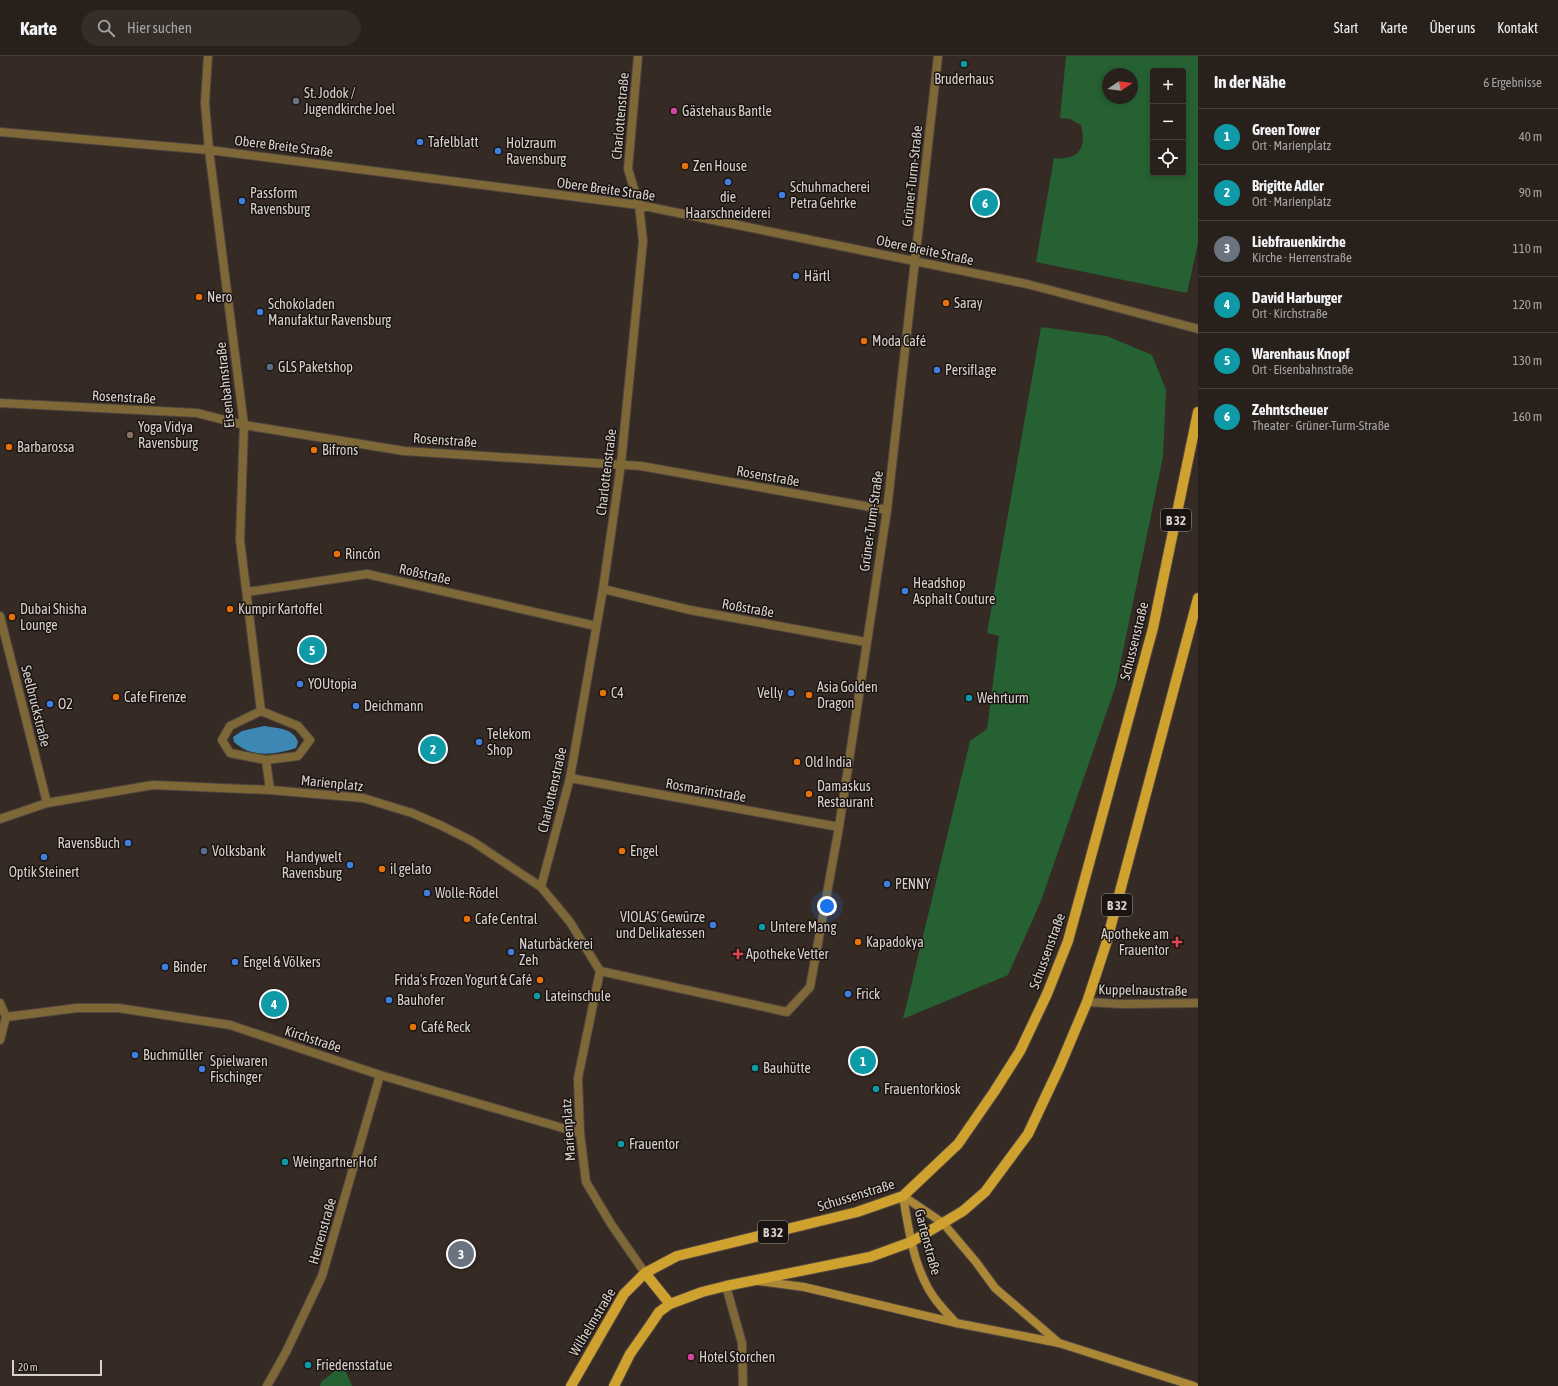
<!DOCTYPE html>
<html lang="de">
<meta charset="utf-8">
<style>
:root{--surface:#28201b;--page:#342d28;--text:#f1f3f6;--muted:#a5a3a3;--line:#443e3a;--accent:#f29aad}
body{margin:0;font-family:"Asap Condensed",sans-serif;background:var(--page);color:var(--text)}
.controls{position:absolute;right:12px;top:12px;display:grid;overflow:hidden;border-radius:4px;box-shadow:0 2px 6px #0003}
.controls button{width:36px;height:36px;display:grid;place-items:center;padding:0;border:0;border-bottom:1px solid var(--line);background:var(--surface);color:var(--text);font:20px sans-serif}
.compass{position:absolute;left:1102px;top:12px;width:36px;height:36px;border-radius:50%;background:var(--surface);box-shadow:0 2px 6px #0003;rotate:77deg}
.scale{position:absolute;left:12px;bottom:10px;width:90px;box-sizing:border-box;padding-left:4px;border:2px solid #d8d0cc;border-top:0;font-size:11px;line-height:14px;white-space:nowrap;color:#d8d0cc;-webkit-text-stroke:3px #191411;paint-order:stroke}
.you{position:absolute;left:827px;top:850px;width:14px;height:14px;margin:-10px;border:3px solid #fff;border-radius:50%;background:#1a73e8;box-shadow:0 0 0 6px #1a73e833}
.badge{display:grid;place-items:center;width:26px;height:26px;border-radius:50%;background:var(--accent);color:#fff;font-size:13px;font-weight:700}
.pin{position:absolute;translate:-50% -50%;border:2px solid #fff;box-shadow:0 1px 4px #0006}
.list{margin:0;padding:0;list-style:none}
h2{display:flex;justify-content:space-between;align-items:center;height:52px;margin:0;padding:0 16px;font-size:17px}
h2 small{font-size:13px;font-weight:400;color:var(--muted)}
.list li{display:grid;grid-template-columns:26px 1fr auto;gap:12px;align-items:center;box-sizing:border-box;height:56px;padding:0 16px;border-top:1px solid var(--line)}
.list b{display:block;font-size:15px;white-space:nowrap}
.list p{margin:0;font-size:13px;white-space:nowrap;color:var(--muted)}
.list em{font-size:13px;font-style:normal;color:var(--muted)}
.icon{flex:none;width:22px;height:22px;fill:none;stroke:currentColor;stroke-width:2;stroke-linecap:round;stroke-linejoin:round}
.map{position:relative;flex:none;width:1198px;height:1330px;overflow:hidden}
header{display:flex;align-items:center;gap:24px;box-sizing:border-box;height:56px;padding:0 20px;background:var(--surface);border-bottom:1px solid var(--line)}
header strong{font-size:19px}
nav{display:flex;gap:22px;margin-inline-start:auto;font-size:14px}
.search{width:280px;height:36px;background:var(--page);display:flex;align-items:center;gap:10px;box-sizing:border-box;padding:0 14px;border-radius:22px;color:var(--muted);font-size:15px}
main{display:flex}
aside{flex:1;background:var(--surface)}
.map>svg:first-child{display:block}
</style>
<header>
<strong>Karte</strong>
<div class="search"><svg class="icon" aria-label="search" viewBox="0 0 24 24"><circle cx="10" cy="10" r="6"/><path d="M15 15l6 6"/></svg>Hier suchen</div>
<nav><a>Start</a><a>Karte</a><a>Über uns</a><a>Kontakt</a></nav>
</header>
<main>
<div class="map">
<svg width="1198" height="1330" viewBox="0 0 1198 1330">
<rect width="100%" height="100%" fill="#362a24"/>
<!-- green -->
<path fill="#266133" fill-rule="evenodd" d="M 1066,0 L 1198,0 L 1198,187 L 1187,237 L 1036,206 L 1054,102 C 1079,105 1087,92 1081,69 L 1070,63 L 1060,62 ZM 1153,15 L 1183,15 L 1183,117 L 1153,117 ZM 1108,18 L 1132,18 L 1132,42 L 1108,42 Z
M 1041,271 L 1107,280 L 1152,299 L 1166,334 L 1163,401 L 1116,629 L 1041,845 L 1008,919 L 903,963 L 970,685 L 987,673 L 999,580 L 987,577 Z
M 343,1309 L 352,1330 L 320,1330 L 321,1326 Z"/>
<!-- water -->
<path fill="#3c87b3" d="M 264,670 C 276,672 294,672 298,686 L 296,692 C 275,699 251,702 234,686 L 233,681 L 242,675 Z"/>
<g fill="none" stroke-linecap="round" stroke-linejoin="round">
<!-- pedestrian casing -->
<g stroke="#50453f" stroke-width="10">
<path id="pedestrian" d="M 0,560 L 47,747
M 570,722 L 839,771
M 600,915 L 787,956 L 810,931 L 839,771 L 887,454
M 380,1019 L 580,1077"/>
</g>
<!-- minor casing -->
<g stroke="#50453f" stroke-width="10">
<path id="minor" d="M 208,0 L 205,47 L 209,94 L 244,369 L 240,484 L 261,655
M 0,76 L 209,94 L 639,149 L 1027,228 L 1198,273
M 0,347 L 197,357 L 244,369 L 404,395 L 641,410 L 887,454 L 938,0
M 603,533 L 690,554 L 866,586
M 247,536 L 367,518 L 596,570
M 266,704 L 298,700 L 310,684 L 298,670 L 261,655 L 230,670 L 222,684 L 230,697 L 266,704 L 270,734
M 0,763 L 47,747 L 153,729 L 270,734 L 363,742 L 412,757 L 440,769 L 472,785 L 541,831 L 570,866 L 600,915 L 578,1022 L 580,1077 L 586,1126 L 611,1168 L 645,1217
M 541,831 L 570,722 L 603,533 L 621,408 L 643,185 L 639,149 L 628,113 L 638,0
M 1087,946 L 1122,948 L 1198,947
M 0,947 L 6,961
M 6,961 L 77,952 L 118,952 L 230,969 L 380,1019 L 322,1220 L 286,1296 L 267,1330
M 0,984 L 6,961
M 726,1230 L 742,1287 L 743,1330"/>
</g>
<!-- secondary casing -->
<g stroke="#50453f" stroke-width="10">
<path id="secondary" d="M 903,1140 L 943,1167 L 976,1206 L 995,1232 L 1059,1287
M 903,1140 C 908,1169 912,1200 925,1226 C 932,1242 945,1255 956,1267
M 758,1225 L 804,1231 L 956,1267 L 1059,1287 L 1194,1330"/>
</g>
<!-- primary casing -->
<g stroke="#50453f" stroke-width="12">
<path id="primary" d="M 645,1217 L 670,1248
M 571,1330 L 624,1238 L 645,1217 L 677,1200 L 857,1156 L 903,1140 L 958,1088 L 994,1036 L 1020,995 L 1047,938 L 1068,885 L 1153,572 L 1198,356
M 614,1330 L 630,1298 L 651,1268 L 659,1256 L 670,1248 L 702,1236 L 726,1230 L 870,1201 L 911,1186 L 963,1155 L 985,1136 L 1028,1078 L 1060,1010 L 1087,946 L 1106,888 L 1198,542"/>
</g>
<!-- pedestrian -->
<use href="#pedestrian" stroke="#7e6838" stroke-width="8"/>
<!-- minor -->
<use href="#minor" stroke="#7e6838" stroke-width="8"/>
<!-- secondary -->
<use href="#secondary" stroke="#ac8836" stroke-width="8"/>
<!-- primary -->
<use href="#primary" stroke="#cfa12f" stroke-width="10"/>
</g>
<!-- markers -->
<g fill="#0f9aa8" stroke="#191411" stroke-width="1.5">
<circle cx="964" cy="8" r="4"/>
<circle cx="969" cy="642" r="4"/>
<circle cx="762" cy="871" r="4"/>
<circle cx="537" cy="940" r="4"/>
<circle cx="755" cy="1012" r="4"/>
<circle cx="876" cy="1033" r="4"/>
<circle cx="621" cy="1088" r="4"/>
<circle cx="285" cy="1106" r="4"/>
<circle cx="308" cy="1309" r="4"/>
</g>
<circle fill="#6b7280" stroke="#191411" stroke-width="1.5" cx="296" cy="45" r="4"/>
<g fill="#d1479c" stroke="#191411" stroke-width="1.5">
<circle cx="674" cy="55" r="4"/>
<circle cx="691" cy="1301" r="4"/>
</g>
<g fill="#3f7fe0" stroke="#191411" stroke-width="1.5">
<circle cx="420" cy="86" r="4"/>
<circle cx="498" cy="95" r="4"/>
<circle cx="728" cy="126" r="4"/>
<circle cx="782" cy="139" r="4"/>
<circle cx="242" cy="145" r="4"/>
<circle cx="796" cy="220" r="4"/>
<circle cx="260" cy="256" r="4"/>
<circle cx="937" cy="314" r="4"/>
<circle cx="905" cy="535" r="4"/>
<circle cx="300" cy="628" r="4"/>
<circle cx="791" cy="637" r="4"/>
<circle cx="50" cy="648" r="4"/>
<circle cx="356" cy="650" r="4"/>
<circle cx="479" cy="686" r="4"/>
<circle cx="128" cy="787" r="4"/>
<circle cx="44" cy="801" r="4"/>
<circle cx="350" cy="809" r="4"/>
<circle cx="887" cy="828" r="4"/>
<circle cx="427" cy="837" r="4"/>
<circle cx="713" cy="869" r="4"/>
<circle cx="511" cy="896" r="4"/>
<circle cx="235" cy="906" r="4"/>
<circle cx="165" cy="911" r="4"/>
<circle cx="848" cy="938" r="4"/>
<circle cx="389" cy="944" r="4"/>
<circle cx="135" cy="999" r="4"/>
<circle cx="202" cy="1013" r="4"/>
</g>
<g fill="#e8710a" stroke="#191411" stroke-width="1.5">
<circle cx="685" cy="110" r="4"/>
<circle cx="199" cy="241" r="4"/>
<circle cx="946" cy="247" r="4"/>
<circle cx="864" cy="285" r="4"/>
<circle cx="9" cy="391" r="4"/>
<circle cx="314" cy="394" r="4"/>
<circle cx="337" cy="498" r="4"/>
<circle cx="230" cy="553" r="4"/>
<circle cx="12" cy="561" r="4"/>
<circle cx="603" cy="637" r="4"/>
<circle cx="809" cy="639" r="4"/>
<circle cx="116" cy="641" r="4"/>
<circle cx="797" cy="706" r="4"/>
<circle cx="809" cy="738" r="4"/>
<circle cx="622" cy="795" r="4"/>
<circle cx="382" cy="813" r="4"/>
<circle cx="467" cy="863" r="4"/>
<circle cx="858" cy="886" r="4"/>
<circle cx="540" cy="924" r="4"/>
<circle cx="413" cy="971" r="4"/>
</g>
<g fill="#5c6f8a" stroke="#191411" stroke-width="1.5">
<circle cx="270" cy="311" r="4"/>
<circle cx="204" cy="795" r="4"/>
</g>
<circle fill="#8d6e63" stroke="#191411" stroke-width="1.5" cx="130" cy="379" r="4"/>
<g fill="#e0444e" stroke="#191411" stroke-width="1.5">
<path d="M1175 880h4v4h4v4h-4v4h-4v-4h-4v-4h4z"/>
<path d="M736 892h4v4h4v4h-4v4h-4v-4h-4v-4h4z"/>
</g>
<g text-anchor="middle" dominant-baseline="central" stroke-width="3" stroke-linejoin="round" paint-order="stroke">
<!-- shield labels -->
<g fill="#191411" stroke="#9f9894" stroke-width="1">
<rect x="1161" y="453" width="30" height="22" rx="3"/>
<rect x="1102" y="838" width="30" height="22" rx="3"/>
<rect x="758" y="1165" width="30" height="22" rx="3"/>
</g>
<g font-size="13" font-weight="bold" fill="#d8d0cc">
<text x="1176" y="464">B 32</text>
<text x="1117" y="849">B 32</text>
<text x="773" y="1176">B 32</text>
</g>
<!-- poi labels -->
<g font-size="14" fill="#d8d0cc" stroke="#191411" text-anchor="start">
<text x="964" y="23" text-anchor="middle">Bruderhaus</text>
<text x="304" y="37">St. Jodok /<tspan x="304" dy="16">Jugendkirche Joel</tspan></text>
<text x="682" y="55">Gästehaus Bantle</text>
<text x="428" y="86">Tafelblatt</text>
<text x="506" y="87">Holzraum<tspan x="506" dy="16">Ravensburg</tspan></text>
<text x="693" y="110">Zen House</text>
<text x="790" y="131">Schuhmacherei<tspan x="790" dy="16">Petra Gehrke</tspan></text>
<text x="250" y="137">Passform<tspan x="250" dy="16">Ravensburg</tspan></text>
<text x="728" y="141" text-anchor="middle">die<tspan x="728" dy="16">Haarschneiderei</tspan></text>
<text x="804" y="220">Härtl</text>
<text x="207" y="241">Nero</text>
<text x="954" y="247">Saray</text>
<text x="268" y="248">Schokoladen<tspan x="268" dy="16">Manufaktur Ravensburg</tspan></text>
<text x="872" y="285">Moda Café</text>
<text x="278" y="311">GLS Paketshop</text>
<text x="945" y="314">Persiflage</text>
<text x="138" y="371">Yoga Vidya<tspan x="138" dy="16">Ravensburg</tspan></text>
<text x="17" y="391">Barbarossa</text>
<text x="322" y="394">Bifrons</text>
<text x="345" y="498">Rincón</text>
<text x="913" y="527">Headshop<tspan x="913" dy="16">Asphalt Couture</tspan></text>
<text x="20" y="553">Dubai Shisha<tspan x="20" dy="16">Lounge</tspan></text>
<text x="238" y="553">Kumpir Kartoffel</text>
<text x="308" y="628">YOUtopia</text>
<text x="817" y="631">Asia Golden<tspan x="817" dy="16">Dragon</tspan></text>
<text x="611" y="637">C4</text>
<text x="783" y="637" text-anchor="end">Velly</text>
<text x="124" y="641">Cafe Firenze</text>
<text x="977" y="642">Wehrturm</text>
<text x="58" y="648">O2</text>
<text x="364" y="650">Deichmann</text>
<text x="487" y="678">Telekom<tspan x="487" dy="16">Shop</tspan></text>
<text x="805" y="706">Old India</text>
<text x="817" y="730">Damaskus<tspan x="817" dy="16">Restaurant</tspan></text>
<text x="120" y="787" text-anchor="end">RavensBuch</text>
<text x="212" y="795">Volksbank</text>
<text x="630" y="795">Engel</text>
<text x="342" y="801" text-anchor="end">Handywelt<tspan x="342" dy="16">Ravensburg</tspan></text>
<text x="390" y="813">il gelato</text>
<text x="44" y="816" text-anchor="middle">Optik Steinert</text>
<text x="895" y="828">PENNY</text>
<text x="435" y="837">Wolle-Rödel</text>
<text x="705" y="861" text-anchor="end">VIOLAS' Gewürze<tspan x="705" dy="16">und Delikatessen</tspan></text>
<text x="475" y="863">Cafe Central</text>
<text x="770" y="871">Untere Mang</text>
<text x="1169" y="878" text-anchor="end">Apotheke am<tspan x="1169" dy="16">Frauentor</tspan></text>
<text x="866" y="886">Kapadokya</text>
<text x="519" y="888">Naturbäckerei<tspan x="519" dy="16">Zeh</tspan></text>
<text x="746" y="898">Apotheke Vetter</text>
<text x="243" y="906">Engel &amp; Völkers</text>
<text x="173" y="911">Binder</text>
<text x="532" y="924" text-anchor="end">Frida's Frozen Yogurt &amp; Café</text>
<text x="856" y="938">Frick</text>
<text x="545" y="940">Lateinschule</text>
<text x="397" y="944">Bauhofer</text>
<text x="421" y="971">Café Reck</text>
<text x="143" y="999">Buchmüller</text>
<text x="210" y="1005">Spielwaren<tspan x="210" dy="16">Fischinger</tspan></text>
<text x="763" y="1012">Bauhütte</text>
<text x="884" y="1033">Frauentorkiosk</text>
<text x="629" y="1088">Frauentor</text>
<text x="293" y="1106">Weingartner Hof</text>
<text x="699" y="1301">Hotel Storchen</text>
<text x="316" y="1309">Friedensstatue</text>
</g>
<!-- street labels -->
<g font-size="14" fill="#d8d0cc" stroke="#191411">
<text transform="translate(620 60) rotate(-85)">Charlottenstraße</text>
<text transform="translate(284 90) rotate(7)">Obere Breite Straße</text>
<text transform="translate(912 120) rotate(-84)">Grüner-Turm-Straße</text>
<text transform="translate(606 133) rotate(8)">Obere Breite Straße</text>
<text transform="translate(925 194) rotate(12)">Obere Breite Straße</text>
<text transform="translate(225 329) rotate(-96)">Eisenbahnstraße</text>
<text transform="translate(124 341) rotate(3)">Rosenstraße</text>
<text transform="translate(445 384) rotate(4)">Rosenstraße</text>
<text transform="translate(606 416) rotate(-83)">Charlottenstraße</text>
<text transform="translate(768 420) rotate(10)">Rosenstraße</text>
<text transform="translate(871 465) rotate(-82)">Grüner-Turm-Straße</text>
<text transform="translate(425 518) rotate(13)">Roßstraße</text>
<text transform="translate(748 552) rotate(10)">Roßstraße</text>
<text transform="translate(1134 585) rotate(-76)">Schussenstraße</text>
<text transform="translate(36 650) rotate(76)">Seelbruckstraße</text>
<text transform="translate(332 727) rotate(6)">Marienplatz</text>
<text transform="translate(552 734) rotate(-77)">Charlottenstraße</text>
<text transform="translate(706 734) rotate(10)">Rosmarinstraße</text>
<text transform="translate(1047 895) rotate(-70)">Schussenstraße</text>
<text transform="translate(1143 934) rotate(1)">Kuppelnaustraße</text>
<text transform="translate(313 983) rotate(18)">Kirchstraße</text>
<text transform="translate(568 1074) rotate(-94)">Marienplatz</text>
<text transform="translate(856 1139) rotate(-17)">Schussenstraße</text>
<text transform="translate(322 1175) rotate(-74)">Herrenstraße</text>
<text transform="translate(928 1186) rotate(75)">Gartenstraße</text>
<text transform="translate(592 1266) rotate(-59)">Wilhelmstraße</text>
</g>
</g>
</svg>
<div class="controls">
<button>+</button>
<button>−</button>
<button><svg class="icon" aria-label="locate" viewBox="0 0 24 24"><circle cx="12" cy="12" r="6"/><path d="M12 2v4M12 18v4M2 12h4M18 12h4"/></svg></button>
</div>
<svg class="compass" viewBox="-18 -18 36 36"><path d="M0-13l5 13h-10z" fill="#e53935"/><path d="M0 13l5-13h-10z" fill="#a5a3a3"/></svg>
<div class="scale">20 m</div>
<div class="you"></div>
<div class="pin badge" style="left:863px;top:1005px;background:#0f9aa8">1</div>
<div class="pin badge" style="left:433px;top:693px;background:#0f9aa8">2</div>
<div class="pin badge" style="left:461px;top:1198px;background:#6b7280">3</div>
<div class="pin badge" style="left:274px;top:948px;background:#0f9aa8">4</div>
<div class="pin badge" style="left:312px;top:594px;background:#0f9aa8">5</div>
<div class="pin badge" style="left:985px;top:147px;background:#0f9aa8">6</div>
</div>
<aside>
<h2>In der Nähe<small>6 Ergebnisse</small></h2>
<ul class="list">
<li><span class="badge" style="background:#0f9aa8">1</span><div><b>Green Tower</b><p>Ort · Marienplatz</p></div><em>40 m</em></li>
<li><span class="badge" style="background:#0f9aa8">2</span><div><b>Brigitte Adler</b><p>Ort · Marienplatz</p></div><em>90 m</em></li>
<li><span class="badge" style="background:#6b7280">3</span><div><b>Liebfrauenkirche</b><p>Kirche · Herrenstraße</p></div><em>110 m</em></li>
<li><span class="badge" style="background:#0f9aa8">4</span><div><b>David Harburger</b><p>Ort · Kirchstraße</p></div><em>120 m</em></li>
<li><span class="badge" style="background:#0f9aa8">5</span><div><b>Warenhaus Knopf</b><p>Ort · Eisenbahnstraße</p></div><em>130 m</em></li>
<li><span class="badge" style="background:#0f9aa8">6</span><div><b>Zehntscheuer</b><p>Theater · Grüner-Turm-Straße</p></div><em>160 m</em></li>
</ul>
</aside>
</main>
